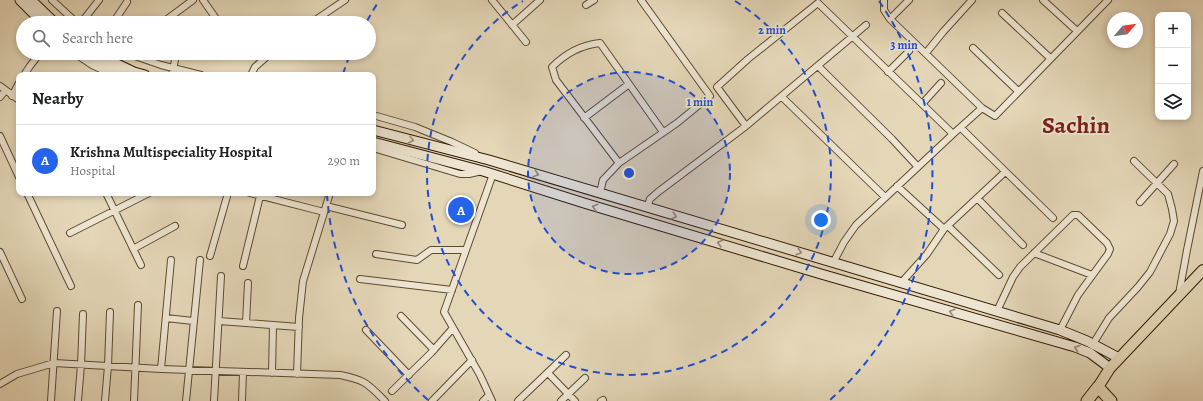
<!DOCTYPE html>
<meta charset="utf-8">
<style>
:root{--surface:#fff;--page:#f2f2f2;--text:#202124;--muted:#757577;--line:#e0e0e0;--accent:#2563eb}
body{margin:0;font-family:Alegreya,serif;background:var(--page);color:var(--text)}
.controls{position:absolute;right:12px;top:12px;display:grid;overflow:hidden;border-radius:8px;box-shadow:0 2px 6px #0003}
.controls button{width:36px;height:36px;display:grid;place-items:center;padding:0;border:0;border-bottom:1px solid var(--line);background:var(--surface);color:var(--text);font:20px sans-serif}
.compass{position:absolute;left:1107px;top:12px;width:36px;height:36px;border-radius:50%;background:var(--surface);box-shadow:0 2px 6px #0003;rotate:61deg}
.you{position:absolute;left:821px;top:220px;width:14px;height:14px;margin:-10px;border:3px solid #fff;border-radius:50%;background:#1a73e8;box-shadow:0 0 0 6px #1a73e833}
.badge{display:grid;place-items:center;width:26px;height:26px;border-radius:50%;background:var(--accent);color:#fff;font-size:13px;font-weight:700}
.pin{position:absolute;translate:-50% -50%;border:2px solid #fff;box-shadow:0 1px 4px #0006}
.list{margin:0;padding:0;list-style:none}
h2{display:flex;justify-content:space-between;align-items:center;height:52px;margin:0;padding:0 16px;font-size:17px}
h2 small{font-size:13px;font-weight:400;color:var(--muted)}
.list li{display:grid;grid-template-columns:26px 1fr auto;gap:12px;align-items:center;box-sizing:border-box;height:72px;padding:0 16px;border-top:1px solid var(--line)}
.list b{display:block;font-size:15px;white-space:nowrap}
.list p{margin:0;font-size:13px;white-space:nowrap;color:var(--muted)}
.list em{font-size:13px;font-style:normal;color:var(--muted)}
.icon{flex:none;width:22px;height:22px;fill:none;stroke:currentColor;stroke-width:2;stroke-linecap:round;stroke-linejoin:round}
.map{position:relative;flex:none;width:1203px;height:401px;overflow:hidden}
.search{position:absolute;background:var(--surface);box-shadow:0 2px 6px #0003;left:16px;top:16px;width:360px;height:44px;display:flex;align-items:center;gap:10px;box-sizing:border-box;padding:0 14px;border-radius:22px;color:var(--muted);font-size:15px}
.panel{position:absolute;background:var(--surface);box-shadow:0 2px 6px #0003;left:16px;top:72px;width:360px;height:124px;border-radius:8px}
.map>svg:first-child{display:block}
</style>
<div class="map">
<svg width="1203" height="401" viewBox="0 0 1203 401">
<rect width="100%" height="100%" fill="#e4d7b8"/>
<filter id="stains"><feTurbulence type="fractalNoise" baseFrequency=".005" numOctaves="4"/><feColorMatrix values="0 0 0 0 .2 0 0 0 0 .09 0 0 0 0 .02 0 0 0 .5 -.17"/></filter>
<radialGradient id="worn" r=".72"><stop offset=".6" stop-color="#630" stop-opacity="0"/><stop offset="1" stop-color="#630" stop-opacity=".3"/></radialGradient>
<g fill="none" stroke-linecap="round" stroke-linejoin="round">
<!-- minor casing -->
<g stroke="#5e4a31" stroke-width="8">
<path id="minor" d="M 52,0 L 77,23
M 203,0 L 219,23
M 492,0 L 526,42
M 884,0 L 884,10 L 890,19
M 1043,0 L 1077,31
M 586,5 L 594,0
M 1002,13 L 1050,58
M 81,23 L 99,0
M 113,23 L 127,2
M 162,23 L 193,0
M 311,23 L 345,0
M 512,25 L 540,0
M 973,48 L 1018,91
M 74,53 L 92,65 L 113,75
M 126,53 L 161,65 L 201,75
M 926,53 L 943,32 L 972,0
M 818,66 L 892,139 L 918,167
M 888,72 L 909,51
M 24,75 L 30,66 L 40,53
M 172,75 L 176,55 L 179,53
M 251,75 L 255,67 L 271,53
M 0,86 L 19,100
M 12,96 L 19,83
M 0,97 L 5,91
M 782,97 L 885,197
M 922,104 L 941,83
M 982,108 L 995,116 L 1108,0
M 373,115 L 415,127 L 452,142 L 475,153
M 584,118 L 629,84
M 746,126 L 866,25
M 961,128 L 1053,218
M 0,136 L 19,177
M 373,148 L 460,174 L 469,174 L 482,171
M 619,163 L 556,80 L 552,67 C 565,54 581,45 600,43 L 663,132
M 897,186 L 944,229
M 27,193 L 71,286
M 106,193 L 141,265
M 250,193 L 324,212
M 600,193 L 603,180 L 619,163 L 677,123 L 710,96 L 641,0
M 977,198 L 1023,245
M 1140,202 L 1174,164
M 326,206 L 402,225
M 647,208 L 650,199 L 658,192 L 746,126 L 717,87 L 748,59 L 818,3 L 953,134 L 982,108 L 890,19 L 909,0
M 948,226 L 999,275
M 70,233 L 149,193
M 133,249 L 175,226
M 0,252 L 22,299
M 1034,253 L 1092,275
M 376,254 L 417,260 L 431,250 L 466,250
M 210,256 L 228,193
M 833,263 L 844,242 L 856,225 L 953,134
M 243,266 L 260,196
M 360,279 L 452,290
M 901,283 L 927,254 L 944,229 L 1005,172
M 1179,294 L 1187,250 L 1203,171
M 997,311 L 1013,277 L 1020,267 L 1073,215 L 1078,215 L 1107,243 L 1110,249 L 1108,254 L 1078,295 L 1060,330
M 401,316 L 434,350
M 166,318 L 193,321
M 219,321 L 299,327
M 246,323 L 248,283
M 366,330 L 409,375
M 1093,344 L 1109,318 L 1138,287 L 1150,272 L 1170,234 L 1174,221 L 1172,209 L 1168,194 L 1134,161
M 161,369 L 171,260
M 272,373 L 273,325
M 548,373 L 575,401
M 297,374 L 299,318 L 303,281 L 330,193
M 0,384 L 17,374 L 54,363 L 161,369 L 340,375 C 365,380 367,383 385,401
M 392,391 L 431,353 L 453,328
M 51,401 L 57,311
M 78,401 L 81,365 L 83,314
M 105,401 L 108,366 L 110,312
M 134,401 L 138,305
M 186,401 L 200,260
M 214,401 L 221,276
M 242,401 L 243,372
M 432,401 L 472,360
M 483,401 L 489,395
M 492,401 L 480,375 L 444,312 L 493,174
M 518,401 L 566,355
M 561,401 L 585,378
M 601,401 L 603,400"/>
</g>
<!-- secondary casing -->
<g stroke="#311b04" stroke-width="11">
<path id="secondary" d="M 20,0 L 43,23
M 31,0 L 55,23
M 81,53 L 96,62 L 127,75
M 94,53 L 134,72 L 145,75
M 373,130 L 489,160 L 1060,330 L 1087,341 L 1119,358
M 373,142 L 483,171 L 584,203 L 821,274 L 1075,347 L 1090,353 L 1110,368"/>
</g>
<!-- primary casing -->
<g stroke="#311b04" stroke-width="12">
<path id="primary" d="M 1098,387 L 1110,368 L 1203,270"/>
</g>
<!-- trunk casing -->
<g stroke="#311b04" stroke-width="13">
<path id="trunk" d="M 1087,401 L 1098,387 L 1111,401"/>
</g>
<!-- minor -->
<use href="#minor" stroke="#ede5d1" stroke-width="6"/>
<!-- secondary -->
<use href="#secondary" stroke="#ede5d1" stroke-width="9"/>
<!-- primary -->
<use href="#primary" stroke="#e4d7b8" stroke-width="10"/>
<!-- trunk -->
<use href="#trunk" stroke="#e4d7b8" stroke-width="11"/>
</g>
<!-- one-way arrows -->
<defs><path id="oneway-chevron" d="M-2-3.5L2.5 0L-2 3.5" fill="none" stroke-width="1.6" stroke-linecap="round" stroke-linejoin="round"/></defs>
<g stroke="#988a75">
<use href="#oneway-chevron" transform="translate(411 140) rotate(14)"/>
<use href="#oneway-chevron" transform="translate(536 174) rotate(17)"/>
<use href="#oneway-chevron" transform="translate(595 207) rotate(-163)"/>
<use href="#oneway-chevron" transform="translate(674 216) rotate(17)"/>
<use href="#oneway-chevron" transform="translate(720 243) rotate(-164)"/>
<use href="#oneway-chevron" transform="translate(799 252) rotate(16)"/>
<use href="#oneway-chevron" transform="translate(952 312) rotate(-164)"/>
<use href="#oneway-chevron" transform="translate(1077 348) rotate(-160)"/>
</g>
<!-- distance rings -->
<circle cx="629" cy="173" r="101" fill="#1d4ed8" fill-opacity=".12"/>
<g fill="none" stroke="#1d4ed8" stroke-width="2" stroke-dasharray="7 5">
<circle cx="629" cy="173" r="101"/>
<path d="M735 1A202 202 0 1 1 523 1"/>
<path d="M428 400A303 303 0 0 1 327 194M343 74A303 303 0 0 1 350 55M367 21A303 303 0 0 1 379 1M879 1A303 303 0 0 1 830 400"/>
</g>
<g text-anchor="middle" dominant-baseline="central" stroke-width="3.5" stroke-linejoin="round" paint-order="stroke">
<!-- town labels -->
<g font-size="24" font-weight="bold" fill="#7a1f14" stroke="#ede5d1">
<text x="1076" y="125">Sachin</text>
</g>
</g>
<circle cx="629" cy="173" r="6" fill="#1d4ed8" stroke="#ede5d1" stroke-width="2"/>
<g font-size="12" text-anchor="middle" font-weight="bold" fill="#1d4ed8" stroke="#ede5d1" stroke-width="3.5" stroke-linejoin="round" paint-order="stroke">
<text x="772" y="34">2 min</text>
<text x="904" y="49">3 min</text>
<text x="700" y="106">1 min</text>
</g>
<rect width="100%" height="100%" filter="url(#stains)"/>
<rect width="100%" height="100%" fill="url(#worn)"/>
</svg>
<div class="controls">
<button>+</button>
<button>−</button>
<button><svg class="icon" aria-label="layers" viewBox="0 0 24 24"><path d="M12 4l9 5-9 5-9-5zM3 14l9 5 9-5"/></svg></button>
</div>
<svg class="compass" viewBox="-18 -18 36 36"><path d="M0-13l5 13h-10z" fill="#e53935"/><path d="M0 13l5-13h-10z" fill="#757577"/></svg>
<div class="you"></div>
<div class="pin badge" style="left:461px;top:210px">A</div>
<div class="search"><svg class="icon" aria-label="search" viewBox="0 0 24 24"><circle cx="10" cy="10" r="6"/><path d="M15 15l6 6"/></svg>Search here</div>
<section class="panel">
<h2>Nearby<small></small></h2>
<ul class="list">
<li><span class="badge">A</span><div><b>Krishna Multispeciality Hospital</b><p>Hospital</p></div><em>290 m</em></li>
</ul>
</section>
</div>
